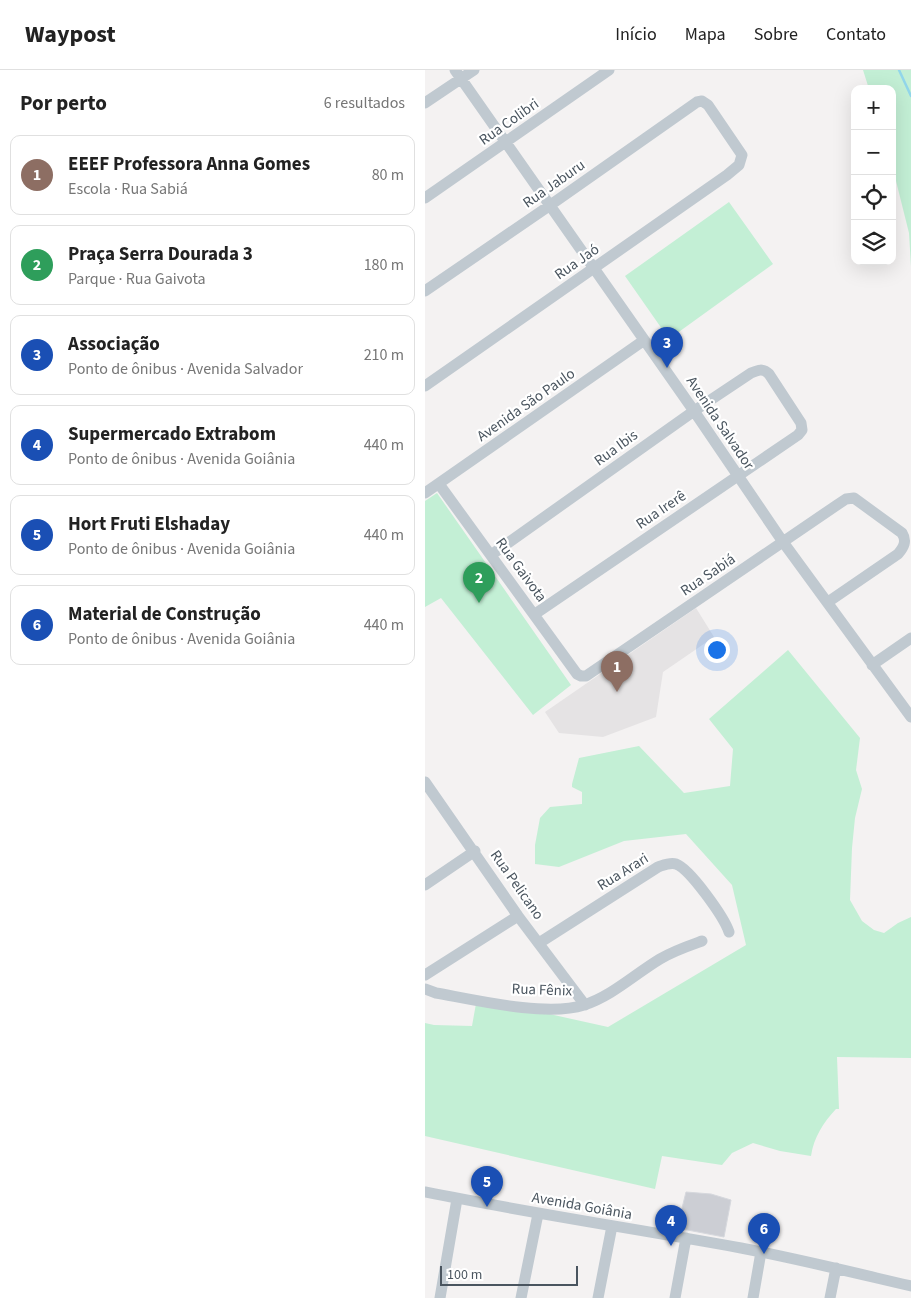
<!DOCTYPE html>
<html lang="pt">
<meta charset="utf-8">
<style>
:root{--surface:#fff;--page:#f2f2f2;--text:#222;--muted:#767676;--line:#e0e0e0;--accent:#1a73e8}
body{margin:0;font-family:"Source Sans 3",sans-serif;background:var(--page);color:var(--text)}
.controls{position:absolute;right:15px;top:15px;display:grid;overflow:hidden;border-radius:10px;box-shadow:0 5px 20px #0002}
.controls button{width:45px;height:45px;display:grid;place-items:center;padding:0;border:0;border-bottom:1px solid var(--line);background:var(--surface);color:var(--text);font:25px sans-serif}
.scale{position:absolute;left:15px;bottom:12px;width:138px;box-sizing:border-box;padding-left:5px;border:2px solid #4a555f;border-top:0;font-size:14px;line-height:18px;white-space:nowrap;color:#4a555f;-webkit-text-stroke:4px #fff;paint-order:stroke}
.you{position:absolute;left:291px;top:579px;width:18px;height:18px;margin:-12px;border:4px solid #fff;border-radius:50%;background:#1a73e8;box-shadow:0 0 0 8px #1a73e833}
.badge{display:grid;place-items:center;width:32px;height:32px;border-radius:50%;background:var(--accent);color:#fff;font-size:16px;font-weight:700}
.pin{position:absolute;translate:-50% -41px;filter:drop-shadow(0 1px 2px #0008)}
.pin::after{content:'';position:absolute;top:26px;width:18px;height:15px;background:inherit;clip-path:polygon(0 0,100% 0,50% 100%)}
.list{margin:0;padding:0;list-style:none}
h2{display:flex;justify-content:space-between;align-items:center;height:65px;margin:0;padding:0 20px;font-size:21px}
h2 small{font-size:16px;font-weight:400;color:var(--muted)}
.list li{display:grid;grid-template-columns:32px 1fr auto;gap:15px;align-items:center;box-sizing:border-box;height:80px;margin:0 10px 10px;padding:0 10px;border:1px solid var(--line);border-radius:10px}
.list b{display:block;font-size:19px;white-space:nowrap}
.list p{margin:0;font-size:16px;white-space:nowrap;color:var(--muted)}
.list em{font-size:16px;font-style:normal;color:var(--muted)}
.icon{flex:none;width:28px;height:28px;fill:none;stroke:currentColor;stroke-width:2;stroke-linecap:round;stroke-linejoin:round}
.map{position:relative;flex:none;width:486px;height:1228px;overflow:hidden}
header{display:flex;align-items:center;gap:30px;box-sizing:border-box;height:70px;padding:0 25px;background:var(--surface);border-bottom:1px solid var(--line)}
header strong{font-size:24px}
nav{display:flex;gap:28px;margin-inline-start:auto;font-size:18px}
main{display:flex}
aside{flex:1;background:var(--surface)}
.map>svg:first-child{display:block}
</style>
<header>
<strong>Waypost</strong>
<nav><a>Início</a><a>Mapa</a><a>Sobre</a><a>Contato</a></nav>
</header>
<main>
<aside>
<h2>Por perto<small>6 resultados</small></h2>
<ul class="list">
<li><span class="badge" style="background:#8d6e63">1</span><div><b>EEEF Professora Anna Gomes</b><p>Escola · Rua Sabiá</p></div><em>80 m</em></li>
<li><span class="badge" style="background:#2e9e5b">2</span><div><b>Praça Serra Dourada 3</b><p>Parque · Rua Gaivota</p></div><em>180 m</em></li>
<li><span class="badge" style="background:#1a4fb4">3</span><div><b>Associação</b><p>Ponto de ônibus · Avenida Salvador</p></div><em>210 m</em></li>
<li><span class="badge" style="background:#1a4fb4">4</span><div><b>Supermercado Extrabom</b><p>Ponto de ônibus · Avenida Goiânia</p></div><em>440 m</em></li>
<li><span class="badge" style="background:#1a4fb4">5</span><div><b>Hort Fruti Elshaday</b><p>Ponto de ônibus · Avenida Goiânia</p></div><em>440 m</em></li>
<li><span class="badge" style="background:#1a4fb4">6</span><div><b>Material de Construção</b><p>Ponto de ônibus · Avenida Goiânia</p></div><em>440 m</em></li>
</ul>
</aside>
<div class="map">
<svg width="486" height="1228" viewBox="0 0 486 1228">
<rect width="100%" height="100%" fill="#f4f2f2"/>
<!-- education -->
<path fill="#e5e3e4" d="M 271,538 L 289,567 L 238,602 L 231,647 L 178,667 L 134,663 L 120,642 Z"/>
<!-- green -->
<path fill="#c3efd5" d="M 438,0 L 486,0 L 486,197 L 484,163 L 467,95 L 467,19 L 444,19 Z
M 304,132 L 348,194 L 244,269 L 200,206 Z
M 12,423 L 146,615 L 108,645 L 16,528 L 0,537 L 0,431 Z
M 363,580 L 435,668 L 431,700 L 437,719 L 430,748 L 427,778 L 425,830 L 437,851 L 449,860 L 459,863 L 473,853 L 486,847 L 486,988 L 412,987 L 414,1039 L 411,1039 C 398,1053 389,1067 386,1086 L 355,1081 L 328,1073 L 307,1083 L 297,1095 L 237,1086 L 230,1119 L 0,1066 L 0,953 L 9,955 L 47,956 L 52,928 L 183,957 L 321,875 L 307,815 L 261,764 L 199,771 L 134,797 L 110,794 L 110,775 L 115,748 L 125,737 L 157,734 L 157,722 L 147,717 L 147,714 L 154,688 L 214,676 L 259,723 L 305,716 L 308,679 L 284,649 Z"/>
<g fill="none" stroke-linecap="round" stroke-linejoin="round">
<!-- stream -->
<path stroke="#92d6ea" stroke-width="2.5" d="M 474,0 L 486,26"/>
</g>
<!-- building -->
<path fill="#ccced4" stroke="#d6d8dd" d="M 261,1122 L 286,1124 L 306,1130 L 299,1167 L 252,1158 Z"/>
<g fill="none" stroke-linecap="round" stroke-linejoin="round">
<!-- minor -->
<path stroke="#c0c9d0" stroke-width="11" d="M 30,0 L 269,341 L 358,472 L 486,647
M 0,33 L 49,0
M 0,128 L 184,0
M 0,221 L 124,136 L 272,32 L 277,31 L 283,35 L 317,85 L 314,95 L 302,105 L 0,316
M 14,414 L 152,604 L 156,606 L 161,606 L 412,435 L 421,429 L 429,428 L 477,463 C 482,471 479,477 473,484 L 403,532
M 0,423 L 218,271
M 66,485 L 269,341 L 326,303 C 333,300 338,298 344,304 L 376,353 L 377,360 L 373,365 L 110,544
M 447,595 L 486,568
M 0,712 L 93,846 L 160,935
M 0,815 L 50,781
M 114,873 L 233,797 C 239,795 245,792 251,794 C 265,799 299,847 304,862
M 0,905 L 93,846
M 0,919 L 11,923 C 50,930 122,947 159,935 C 187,926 210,904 235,889 C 248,881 263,876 277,871
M 0,1122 C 105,1143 211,1159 316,1178 C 373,1189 430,1203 486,1216
M 15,1228 L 32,1129
M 96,1228 L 113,1144
M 173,1228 L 187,1156
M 250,1228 L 261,1168
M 328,1228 L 336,1182
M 405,1228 L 411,1198"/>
</g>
<g text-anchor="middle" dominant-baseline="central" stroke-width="4.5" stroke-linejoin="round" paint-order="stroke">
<!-- street labels -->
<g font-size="15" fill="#4a555f" stroke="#fff">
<text transform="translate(84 52) rotate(-35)">Rua Colibri</text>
<text transform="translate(129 114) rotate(-35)">Rua Jaburu</text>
<text transform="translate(152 192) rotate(-35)">Rua Jaó</text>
<text transform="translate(101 335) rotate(-35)">Avenida São Paulo</text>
<text transform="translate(295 353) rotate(56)">Avenida Salvador</text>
<text transform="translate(191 378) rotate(-36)">Rua Ibis</text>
<text transform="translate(236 440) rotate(-34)">Rua Irerê</text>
<text transform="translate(96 500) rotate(54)">Rua Gaivota</text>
<text transform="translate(283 505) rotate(-34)">Rua Sabiá</text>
<text transform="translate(198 802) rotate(-32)">Rua Arari</text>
<text transform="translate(92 815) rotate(55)">Rua Pelicano</text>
<text transform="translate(117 920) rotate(2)">Rua Fênix</text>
<text transform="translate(157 1136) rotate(10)">Avenida Goiânia</text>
</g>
</g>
</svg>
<div class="controls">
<button>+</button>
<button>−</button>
<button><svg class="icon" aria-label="locate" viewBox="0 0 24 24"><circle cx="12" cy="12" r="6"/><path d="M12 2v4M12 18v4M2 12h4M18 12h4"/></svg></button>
<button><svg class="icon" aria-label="layers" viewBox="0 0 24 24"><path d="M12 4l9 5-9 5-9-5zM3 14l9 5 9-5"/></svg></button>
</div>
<div class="scale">100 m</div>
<div class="you"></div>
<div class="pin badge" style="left:192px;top:622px;background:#8d6e63">1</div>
<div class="pin badge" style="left:54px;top:533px;background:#2e9e5b">2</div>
<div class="pin badge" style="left:242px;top:298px;background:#1a4fb4">3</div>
<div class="pin badge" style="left:246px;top:1176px;background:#1a4fb4">4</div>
<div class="pin badge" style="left:62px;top:1137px;background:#1a4fb4">5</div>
<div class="pin badge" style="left:339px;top:1184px;background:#1a4fb4">6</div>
</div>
</main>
